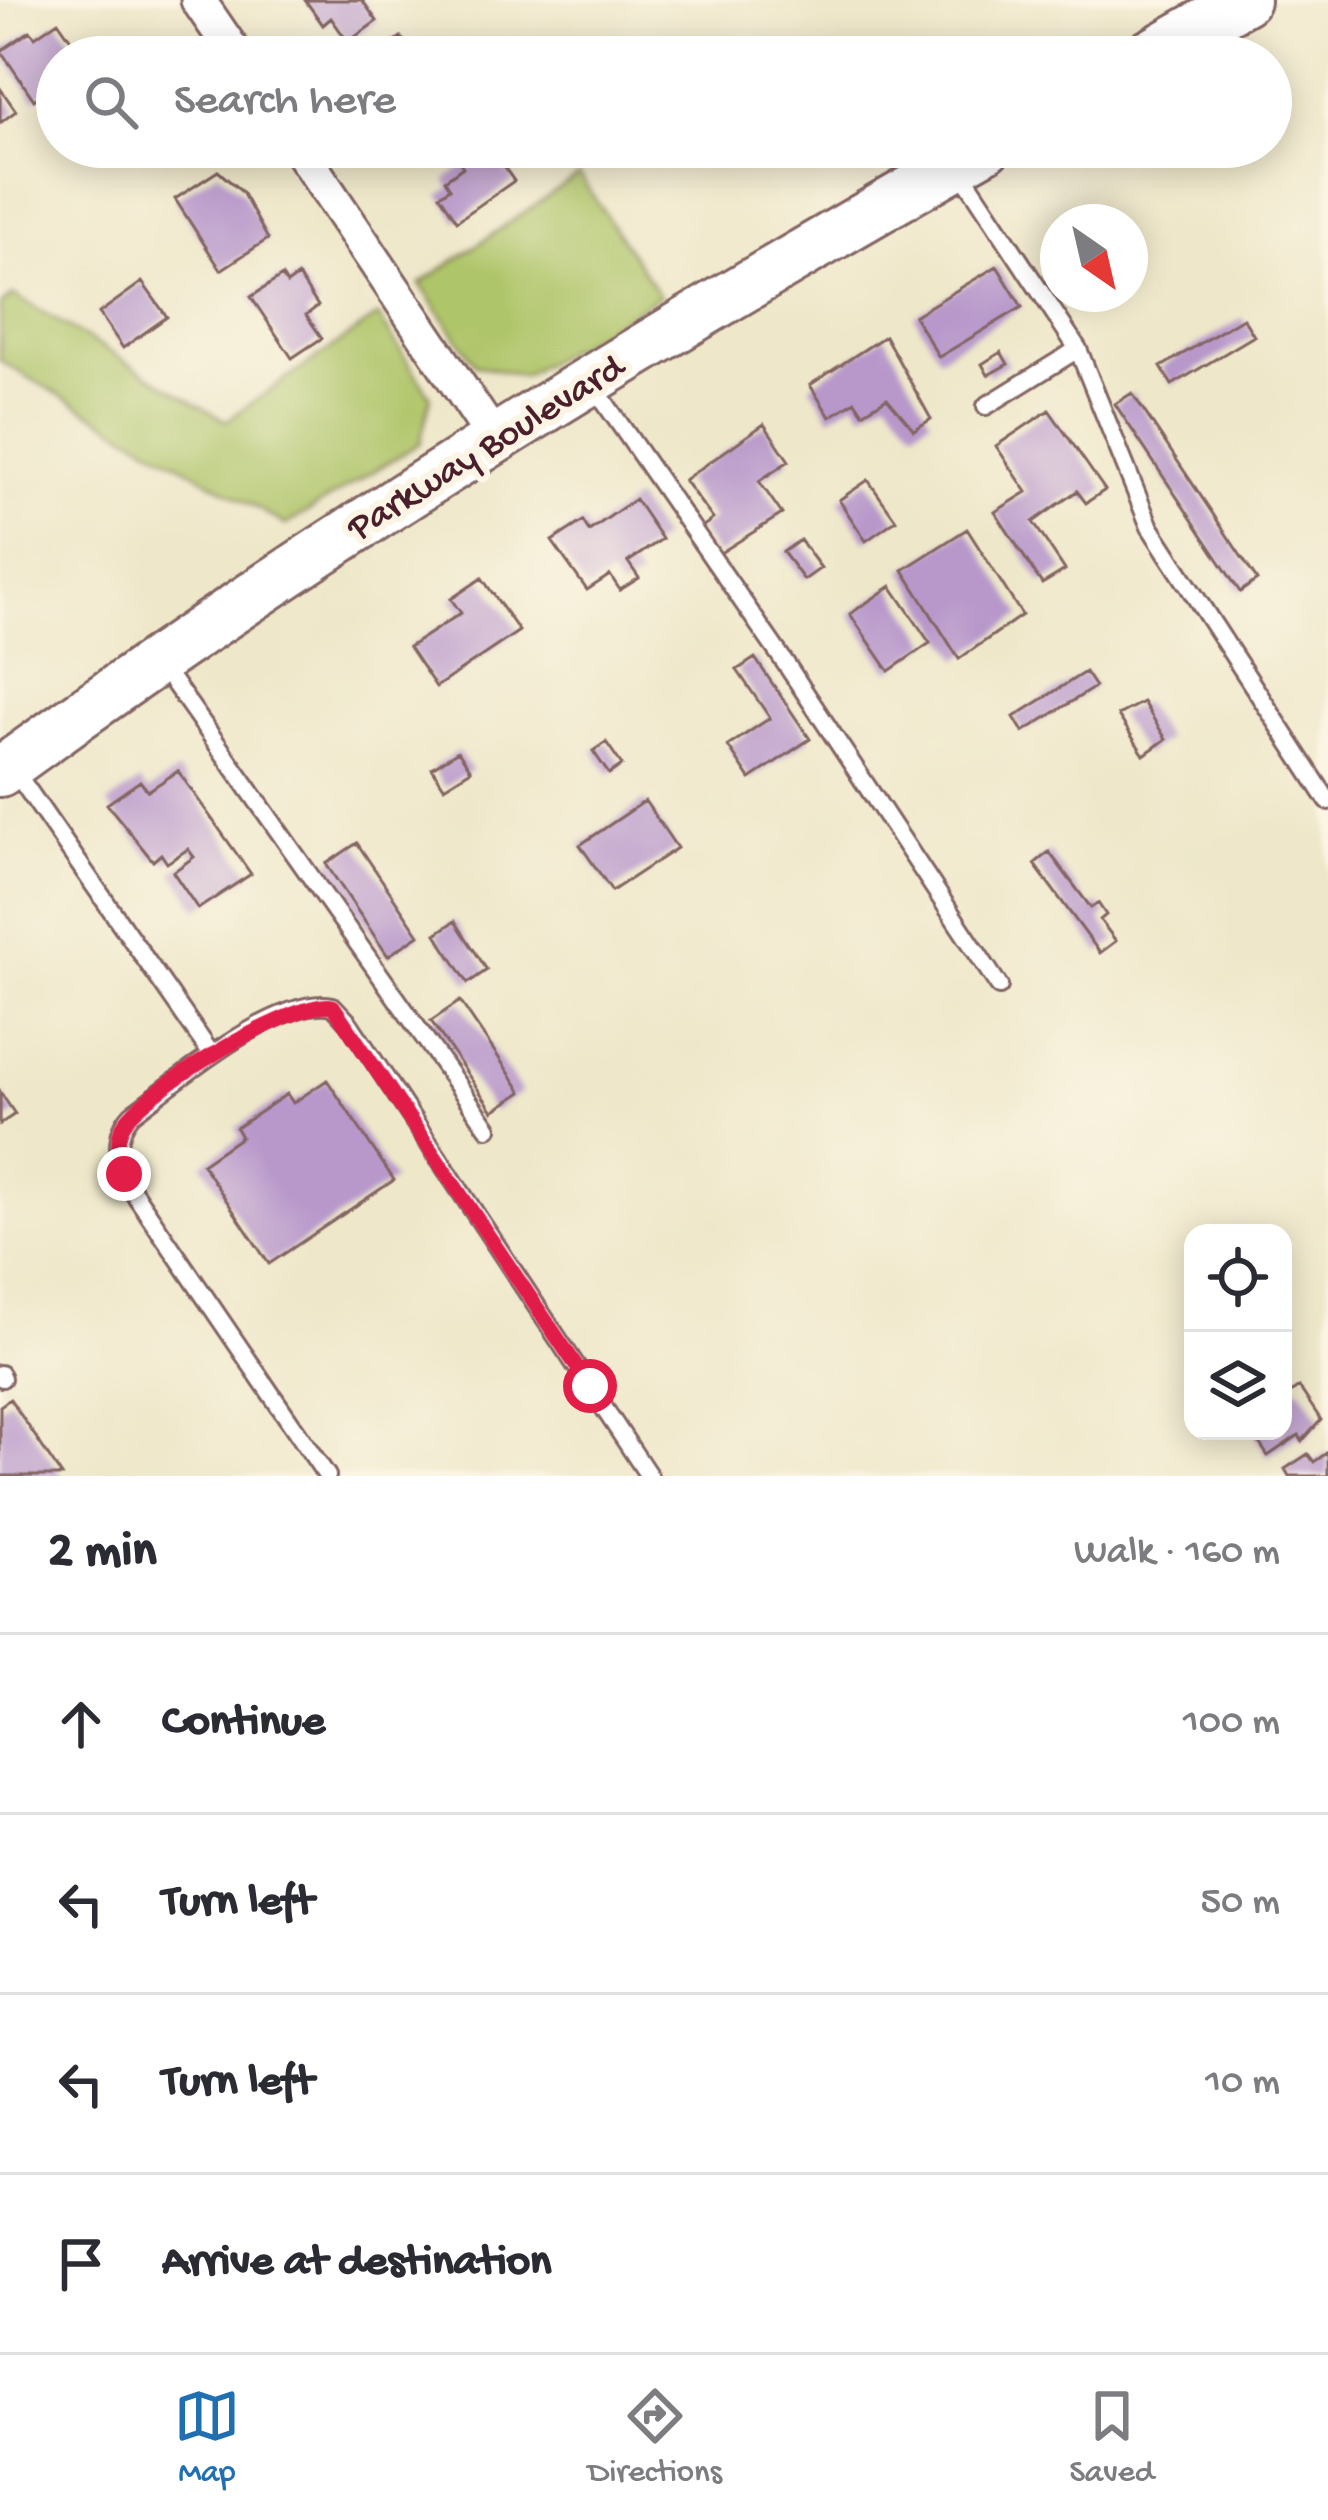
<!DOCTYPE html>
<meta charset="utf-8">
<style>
:root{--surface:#fff;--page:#f7f7f7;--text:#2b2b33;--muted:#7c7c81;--line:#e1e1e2;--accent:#1f6fb2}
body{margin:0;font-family:"Gochi Hand",sans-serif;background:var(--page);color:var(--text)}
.controls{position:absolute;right:36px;bottom:36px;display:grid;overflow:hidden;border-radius:24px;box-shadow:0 6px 30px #0003}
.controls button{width:108px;height:108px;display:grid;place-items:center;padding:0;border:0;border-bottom:3px solid var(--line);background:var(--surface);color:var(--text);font:60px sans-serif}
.compass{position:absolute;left:1040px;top:204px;width:108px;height:108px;border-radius:50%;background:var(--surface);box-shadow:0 6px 30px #0003;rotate:146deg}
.stop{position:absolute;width:36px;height:36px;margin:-27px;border:9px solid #e11d48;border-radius:50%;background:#fff}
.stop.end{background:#e11d48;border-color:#fff;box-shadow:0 3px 12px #0008}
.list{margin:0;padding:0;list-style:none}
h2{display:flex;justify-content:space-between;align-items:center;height:156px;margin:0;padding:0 48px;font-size:51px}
h2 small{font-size:39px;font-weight:400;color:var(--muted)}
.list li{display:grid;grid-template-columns:78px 1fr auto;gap:36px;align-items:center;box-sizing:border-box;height:180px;padding:0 48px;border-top:3px solid var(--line)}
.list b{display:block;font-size:45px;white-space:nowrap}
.list em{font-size:39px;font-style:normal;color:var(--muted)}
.icon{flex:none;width:66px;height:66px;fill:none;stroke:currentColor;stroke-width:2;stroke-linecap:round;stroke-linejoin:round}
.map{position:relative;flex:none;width:1328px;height:1476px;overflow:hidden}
.search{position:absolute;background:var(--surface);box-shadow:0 6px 30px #0003;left:36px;right:36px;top:36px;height:132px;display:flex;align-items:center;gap:30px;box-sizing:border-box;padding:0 42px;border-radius:66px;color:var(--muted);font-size:45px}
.sheet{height:876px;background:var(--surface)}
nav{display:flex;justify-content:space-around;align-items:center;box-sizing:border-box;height:168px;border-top:3px solid var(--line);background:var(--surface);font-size:33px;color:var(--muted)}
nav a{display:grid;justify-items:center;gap:6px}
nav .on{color:var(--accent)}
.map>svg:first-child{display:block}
</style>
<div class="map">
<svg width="1328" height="1476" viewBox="0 0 1328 1476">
<rect width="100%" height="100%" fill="#fcf5e5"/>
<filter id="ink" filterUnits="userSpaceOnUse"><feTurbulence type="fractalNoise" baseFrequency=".00833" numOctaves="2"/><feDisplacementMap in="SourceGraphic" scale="24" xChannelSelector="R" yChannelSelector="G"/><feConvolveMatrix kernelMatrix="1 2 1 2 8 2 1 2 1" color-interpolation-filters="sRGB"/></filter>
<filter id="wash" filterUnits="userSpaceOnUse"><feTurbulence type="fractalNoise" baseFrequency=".004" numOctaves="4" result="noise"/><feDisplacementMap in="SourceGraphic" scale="48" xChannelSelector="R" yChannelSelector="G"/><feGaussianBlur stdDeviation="2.7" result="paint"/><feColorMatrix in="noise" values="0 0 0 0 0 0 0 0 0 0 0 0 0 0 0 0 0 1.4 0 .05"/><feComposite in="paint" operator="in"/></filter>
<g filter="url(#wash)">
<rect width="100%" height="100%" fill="#eee7c9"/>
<!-- green -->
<path fill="#afc569" stroke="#7c724a" stroke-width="3" d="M 579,175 L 660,296 L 523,376 L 476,365 L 420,284 Z
M 14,295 L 226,421 L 378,316 L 431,397 L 420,443 L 286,525 L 0,361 L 0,305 Z"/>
<g id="blocks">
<!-- building -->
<path fill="#b898cb" d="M 305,0 L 362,0 L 377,21 L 348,42 L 331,18 L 323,25 Z
M 58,21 L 83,57 L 57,57 L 57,84 L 34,100 L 1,51 L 30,31 L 35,37 Z
M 401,37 L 415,57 L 371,57 Z
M 0,88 L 16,111 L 0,123 Z
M 450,147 L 490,147 L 514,181 L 457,221 L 440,195 L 450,188 L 445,180 L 463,167 Z
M 218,171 L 242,192 L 268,239 L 221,270 L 175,199 Z
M 997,266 L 1022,307 L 939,357 L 914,316 Z
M 282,276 L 287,284 L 298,276 L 318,306 L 306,315 L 322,338 L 292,358 L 251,297 Z
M 142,282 L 167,317 L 123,348 L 99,313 Z
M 1243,318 L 1254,336 L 1172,385 L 1161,367 Z
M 885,336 L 931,419 L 914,430 L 887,398 L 863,413 L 855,401 L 830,417 L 810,385 Z
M 1001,352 L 1008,364 L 988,375 L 982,364 Z
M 1132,393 L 1257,580 L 1240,592 L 1115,404 Z
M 1049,410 L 1105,490 L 1086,503 L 1077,491 L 1033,522 L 1065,570 L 1042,584 L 995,512 L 1027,492 L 996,446 Z
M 764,424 L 789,461 L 759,481 L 782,514 L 717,555 L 699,529 L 713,519 L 684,480 Z
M 868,480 L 896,520 L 866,541 L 839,500 Z
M 635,499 L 662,539 L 628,562 L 639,578 L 620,590 L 610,575 L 587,590 L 552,541 L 583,521 L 589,531 Z
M 967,529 L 1022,615 L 959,659 L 903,570 Z
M 800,540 L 821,568 L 804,580 L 783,552 Z
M 482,578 L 519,631 L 436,687 L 409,647 L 461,613 L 451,599 Z
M 891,586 L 930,643 L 889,671 L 850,614 Z
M 755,658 L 810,739 L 750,779 L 728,746 L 770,718 L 737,670 Z
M 1085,672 L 1095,687 L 1023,732 L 1014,717 Z
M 1143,702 L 1166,739 L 1144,755 L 1118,715 Z
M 606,742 L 622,765 L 609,774 L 593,751 Z
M 458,751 L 471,770 L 444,787 L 432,768 Z
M 178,771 L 251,874 L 198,909 L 173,872 L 194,857 L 188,849 L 167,863 L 161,854 L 153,861 L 107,804 L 140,781 L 148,791 Z
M 645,801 L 677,848 L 612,891 L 580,845 Z
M 357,843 L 419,935 L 388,956 L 326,864 Z
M 1049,852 L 1091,908 L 1098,903 L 1106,915 L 1100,920 L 1116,941 L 1100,953 L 1034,864 Z
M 455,921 L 487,970 L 468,983 L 436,934 Z
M 460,1001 L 522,1092 L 493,1111 L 431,1021 Z
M 327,1080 L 394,1180 L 269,1264 L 202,1164 L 241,1137 L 236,1128 L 287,1094 L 293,1103 Z
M 0,1092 L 15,1114 L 0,1124 Z
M 1299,1387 L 1321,1420 L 1302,1441 L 1299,1435 L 1268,1456 L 1251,1431 L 1283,1431 L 1283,1398 Z
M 10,1399 L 62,1476 L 0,1476 L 0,1406 Z
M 1328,1452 L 1328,1476 L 1289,1476 L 1285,1469 L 1308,1454 L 1314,1462 Z"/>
</g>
</g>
<g filter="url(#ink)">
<use href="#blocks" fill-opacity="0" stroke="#836562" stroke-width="3"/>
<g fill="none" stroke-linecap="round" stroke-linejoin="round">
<!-- lane casing -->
<g stroke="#836562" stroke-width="22">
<path id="lane" d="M 960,170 L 1078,349 L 1150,527 L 1328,801
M 592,384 L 788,667 L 999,986
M 986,406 L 1078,349
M 162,666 L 488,1128
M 14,770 L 212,1055
M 0,1374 L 2,1378
M 327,1476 L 132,1190 C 119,1164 111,1137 132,1114 C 176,1082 279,994 333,1006 L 349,1023 L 649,1476"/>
</g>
<!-- street casing -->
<g stroke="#836562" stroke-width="39">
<path id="street" d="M 198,0 L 237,57
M 298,147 L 496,441"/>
</g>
<!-- secondary casing -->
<g stroke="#836562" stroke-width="54">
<path id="secondary" d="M 1145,57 L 1245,0
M 0,772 C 314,544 649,339 987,147"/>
</g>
<!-- lane -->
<use href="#lane" stroke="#fff" stroke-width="16"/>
<!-- street -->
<use href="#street" stroke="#fff" stroke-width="33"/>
<!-- secondary -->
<use href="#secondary" stroke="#fff" stroke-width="48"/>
</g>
</g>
<g fill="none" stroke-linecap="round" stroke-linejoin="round" filter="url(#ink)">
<!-- route -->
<path stroke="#e11d48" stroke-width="15" d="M 124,1174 C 120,1160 115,1142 122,1128 C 136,1094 296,998 333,1006 L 590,1386"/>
</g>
<g text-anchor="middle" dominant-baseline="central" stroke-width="12" stroke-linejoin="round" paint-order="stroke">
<!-- street labels -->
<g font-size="39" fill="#4a1f2b" stroke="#fcf5e5">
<text transform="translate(487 450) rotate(-32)">Parkway Boulevard</text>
</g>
</g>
</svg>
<div class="controls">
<button><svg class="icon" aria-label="locate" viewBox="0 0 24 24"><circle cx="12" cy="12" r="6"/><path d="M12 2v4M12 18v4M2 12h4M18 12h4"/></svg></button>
<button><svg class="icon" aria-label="layers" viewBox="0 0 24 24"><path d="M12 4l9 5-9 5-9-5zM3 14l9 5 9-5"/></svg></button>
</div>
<svg class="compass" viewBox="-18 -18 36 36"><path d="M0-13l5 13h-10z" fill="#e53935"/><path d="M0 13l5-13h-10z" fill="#7c7c81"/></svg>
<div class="stop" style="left:590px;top:1386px"></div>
<div class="stop end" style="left:124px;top:1174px"></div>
<div class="search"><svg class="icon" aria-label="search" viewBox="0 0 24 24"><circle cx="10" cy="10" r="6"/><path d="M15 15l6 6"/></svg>Search here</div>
</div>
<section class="sheet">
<h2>2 min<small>Walk · 160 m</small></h2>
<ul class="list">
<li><svg class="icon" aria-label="ahead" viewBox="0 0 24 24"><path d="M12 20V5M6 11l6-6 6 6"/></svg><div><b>Continue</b></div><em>100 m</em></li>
<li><svg class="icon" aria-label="left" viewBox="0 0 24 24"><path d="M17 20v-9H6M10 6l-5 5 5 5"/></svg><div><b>Turn left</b></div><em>50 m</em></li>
<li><svg class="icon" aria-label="left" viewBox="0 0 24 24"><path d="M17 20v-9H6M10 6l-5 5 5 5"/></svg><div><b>Turn left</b></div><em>10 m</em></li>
<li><svg class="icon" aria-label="arrive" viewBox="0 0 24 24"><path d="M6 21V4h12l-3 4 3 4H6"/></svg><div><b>Arrive at destination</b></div></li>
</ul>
</section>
<nav>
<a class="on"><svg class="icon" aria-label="map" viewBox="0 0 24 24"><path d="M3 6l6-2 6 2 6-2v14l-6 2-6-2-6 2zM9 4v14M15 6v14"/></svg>Map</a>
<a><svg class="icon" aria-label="directions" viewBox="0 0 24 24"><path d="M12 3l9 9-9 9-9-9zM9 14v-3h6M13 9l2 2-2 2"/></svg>Directions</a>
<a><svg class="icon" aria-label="saved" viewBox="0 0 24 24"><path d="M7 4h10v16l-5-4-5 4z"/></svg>Saved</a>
</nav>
